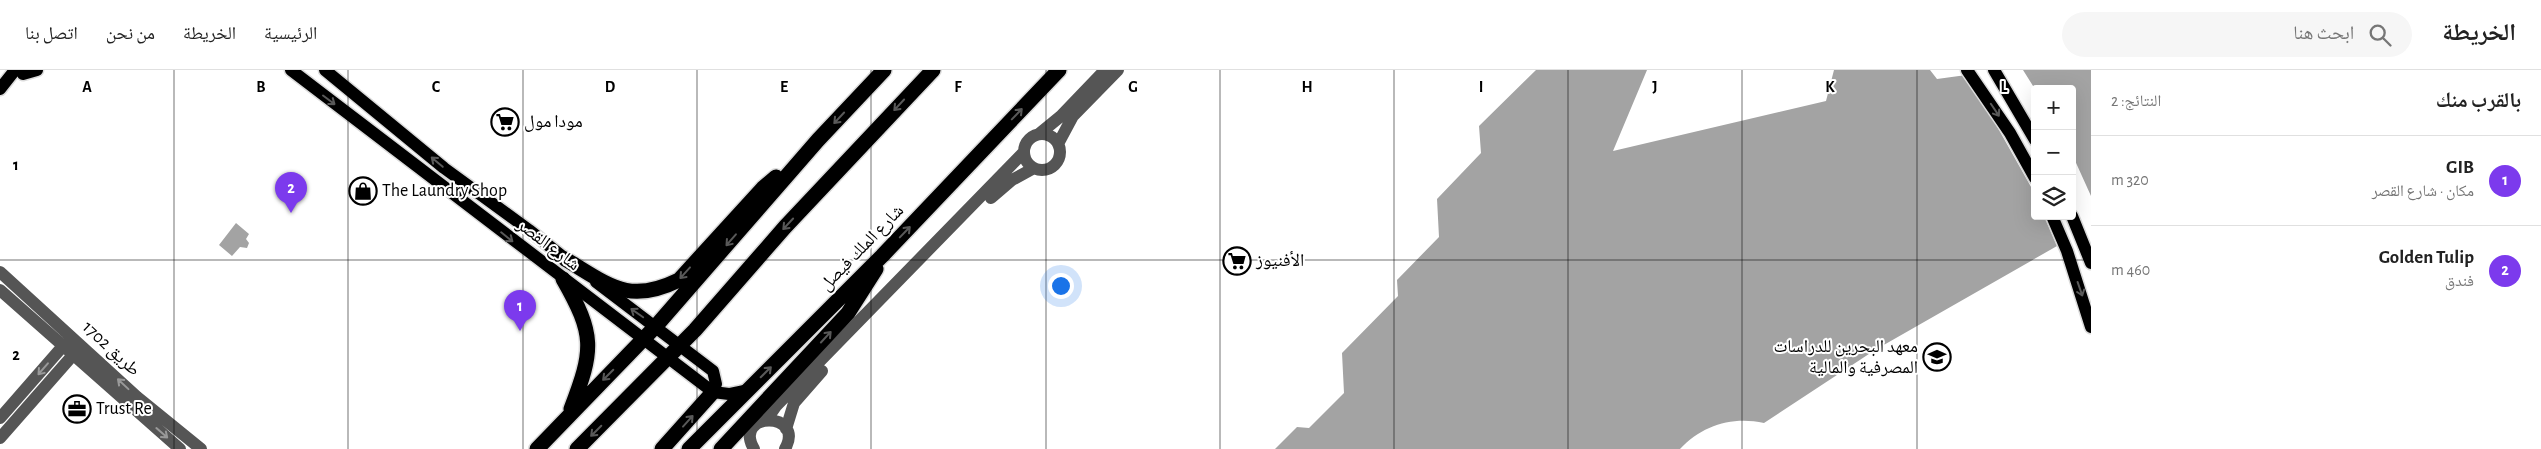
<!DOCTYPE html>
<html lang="ar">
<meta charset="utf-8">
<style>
:root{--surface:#fff;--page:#f6f6f6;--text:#222;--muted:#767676;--line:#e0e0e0;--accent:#7c3aed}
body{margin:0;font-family:"Alegreya Sans","Noto Naskh Arabic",sans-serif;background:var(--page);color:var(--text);direction:rtl}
.controls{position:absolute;right:15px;top:15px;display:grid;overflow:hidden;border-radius:5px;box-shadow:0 5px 20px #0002}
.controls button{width:45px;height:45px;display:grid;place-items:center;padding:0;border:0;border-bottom:1px solid var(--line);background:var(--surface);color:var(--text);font:25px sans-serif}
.you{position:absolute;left:1060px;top:215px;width:18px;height:18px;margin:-12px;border:4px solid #fff;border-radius:50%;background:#1a73e8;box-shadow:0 0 0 8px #1a73e833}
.badge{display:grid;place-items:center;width:32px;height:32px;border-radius:50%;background:var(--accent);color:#fff;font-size:16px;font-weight:700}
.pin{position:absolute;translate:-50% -41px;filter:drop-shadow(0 1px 2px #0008)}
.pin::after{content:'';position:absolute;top:26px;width:18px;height:15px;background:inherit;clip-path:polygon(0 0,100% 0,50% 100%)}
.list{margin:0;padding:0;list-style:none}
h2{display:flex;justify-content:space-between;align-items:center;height:65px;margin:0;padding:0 20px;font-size:21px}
h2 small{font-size:16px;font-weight:400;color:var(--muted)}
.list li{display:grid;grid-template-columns:32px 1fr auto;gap:15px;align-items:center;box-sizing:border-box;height:90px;padding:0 20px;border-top:1px solid var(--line)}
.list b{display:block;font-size:19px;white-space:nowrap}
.list p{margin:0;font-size:16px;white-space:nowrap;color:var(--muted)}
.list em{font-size:16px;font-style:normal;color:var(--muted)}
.icon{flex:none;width:28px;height:28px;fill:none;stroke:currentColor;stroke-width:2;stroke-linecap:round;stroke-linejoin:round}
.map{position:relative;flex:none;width:2091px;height:379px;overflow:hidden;direction:ltr}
header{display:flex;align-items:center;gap:30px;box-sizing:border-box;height:70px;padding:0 25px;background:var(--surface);border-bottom:1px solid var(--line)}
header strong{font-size:24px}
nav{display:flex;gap:28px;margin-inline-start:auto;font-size:18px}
.search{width:350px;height:45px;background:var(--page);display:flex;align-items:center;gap:12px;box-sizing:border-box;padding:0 18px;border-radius:28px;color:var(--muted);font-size:19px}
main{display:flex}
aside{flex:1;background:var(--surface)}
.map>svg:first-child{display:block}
</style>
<header>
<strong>الخريطة</strong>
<div class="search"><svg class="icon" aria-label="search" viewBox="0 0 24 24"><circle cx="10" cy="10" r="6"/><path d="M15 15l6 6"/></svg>ابحث هنا</div>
<nav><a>الرئيسية</a><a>الخريطة</a><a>من نحن</a><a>اتصل بنا</a></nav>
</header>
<main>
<aside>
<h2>بالقرب منك<small>النتائج: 2</small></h2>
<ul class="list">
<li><span class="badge">1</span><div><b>GIB</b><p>مكان · شارع القصر</p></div><em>320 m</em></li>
<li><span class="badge">2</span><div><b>Golden Tulip</b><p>فندق</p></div><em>460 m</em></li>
</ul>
</aside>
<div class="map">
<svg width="2091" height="379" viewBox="0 0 2091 379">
<rect width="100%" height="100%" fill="#fff"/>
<!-- water -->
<path fill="#a3a3a3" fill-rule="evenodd" d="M 1536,0 L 1647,0 L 1613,81 L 1826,31 L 1834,0 L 1930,0 L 1937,9 L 2003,0 L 2091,0 L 2091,161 L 2057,176 L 1875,280 L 1764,353 C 1733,346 1702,355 1680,379 L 1275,379 L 1297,357 L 1309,358 L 1344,323 L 1342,283 L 1398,226 L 1397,210 L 1439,167 L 1437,129 L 1481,83 L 1479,56 ZM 2035,19 L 2072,19 L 2072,146 L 2035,146 Z
M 236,153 L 249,164 L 246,169 L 249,173 L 247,178 L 240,177 L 232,186 L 219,175 Z"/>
<!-- pier -->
<path fill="#fff" d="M 1984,0 L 2023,0 L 2035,19 L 2035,124 L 1994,51 L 1961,3 Z
M 2072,84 L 2091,126 L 2091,164 L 2058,178 L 2044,146 L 2072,146 Z"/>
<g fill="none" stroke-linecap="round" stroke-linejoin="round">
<!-- major casing -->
<g stroke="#dbdbdb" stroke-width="15">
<path id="major" d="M 291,0 L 713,322 L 729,324 L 748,320
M 325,0 L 444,98 L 529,160 L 572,194
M 1967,0 L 2010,63 L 2035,108
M 1994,0 L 2035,70
M 23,4 L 37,0
M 0,19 L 15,0
M 2052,146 L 2067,181 L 2091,257
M 2072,146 L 2091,193
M 596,212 L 713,301 L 716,314 L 713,322"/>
</g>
<!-- highway casing -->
<g stroke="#dbdbdb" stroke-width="18">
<path id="highway" d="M 565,189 C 609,215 628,235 679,210 L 763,118 L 776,107
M 563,209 C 595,265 594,279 571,339
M 537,379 L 656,256 L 818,70 L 884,0
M 577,379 L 695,260 L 785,157 L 933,0
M 662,379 L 713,322
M 689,379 L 882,186 L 1059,0
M 721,379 L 848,243 L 876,199"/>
</g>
<!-- minor -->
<path stroke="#555" stroke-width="12" d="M1024 82a18 18 0 1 1 36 0a18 18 0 1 1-36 0Z
M 1039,64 L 1061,46 L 1105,0
M 1058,74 L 1073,46 L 1118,0
M 991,128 L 1012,110 L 1034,98
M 0,202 L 137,327 L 201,379
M 0,220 L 180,379
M 0,348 L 63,276 L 71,272
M 767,349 L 776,336 L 1023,83
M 786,359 L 794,333 L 822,301
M 0,368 L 73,285 L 73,278
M 754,379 C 732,341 806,341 785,379"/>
<!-- major -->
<use href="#major" stroke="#000" stroke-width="12"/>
<!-- highway -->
<use href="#highway" stroke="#000" stroke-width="15"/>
</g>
<!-- one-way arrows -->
<defs><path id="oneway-shaft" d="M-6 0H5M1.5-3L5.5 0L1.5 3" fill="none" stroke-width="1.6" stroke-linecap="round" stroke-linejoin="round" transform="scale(1.25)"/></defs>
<g stroke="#595959">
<use href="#oneway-shaft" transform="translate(329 30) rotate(37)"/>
<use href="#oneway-shaft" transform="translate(899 35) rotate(133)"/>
<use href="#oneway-shaft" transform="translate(1995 40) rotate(56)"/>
<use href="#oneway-shaft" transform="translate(1017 44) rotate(-46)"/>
<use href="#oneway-shaft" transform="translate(839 48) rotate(133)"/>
<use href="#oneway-shaft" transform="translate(437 92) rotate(-140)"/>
<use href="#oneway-shaft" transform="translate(788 154) rotate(133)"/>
<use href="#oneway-shaft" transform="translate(905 162) rotate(-46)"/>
<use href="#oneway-shaft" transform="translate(507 167) rotate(39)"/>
<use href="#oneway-shaft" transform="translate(731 170) rotate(131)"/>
<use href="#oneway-shaft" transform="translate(685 203) rotate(132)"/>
<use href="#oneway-shaft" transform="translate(2080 219) rotate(71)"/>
<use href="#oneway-shaft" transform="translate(637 243) rotate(-145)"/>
<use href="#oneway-shaft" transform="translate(826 267) rotate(-47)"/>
<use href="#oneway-shaft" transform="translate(766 302) rotate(-45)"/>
<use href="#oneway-shaft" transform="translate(608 305) rotate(135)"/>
<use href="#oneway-shaft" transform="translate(688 351) rotate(-48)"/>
<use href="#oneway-shaft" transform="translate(596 361) rotate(135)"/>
</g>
<g stroke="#999">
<use href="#oneway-shaft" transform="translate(43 299) rotate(131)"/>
<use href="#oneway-shaft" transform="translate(123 314) rotate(-137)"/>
<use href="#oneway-shaft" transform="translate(162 363) rotate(41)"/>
</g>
<!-- grid -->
<path fill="none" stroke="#000" stroke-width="1" stroke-opacity="0.55" d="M 174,0 L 174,379M 348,0 L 348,379M 523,0 L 523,379M 697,0 L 697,379M 871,0 L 871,379M 1046,0 L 1046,379M 1220,0 L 1220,379M 1394,0 L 1394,379M 1568,0 L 1568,379M 1742,0 L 1742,379M 1917,0 L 1917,379M 0,190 L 2091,190"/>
<!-- icons -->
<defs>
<g id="supermarket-ring" transform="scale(1.4375)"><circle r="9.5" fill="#fff" stroke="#000" stroke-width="1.5"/><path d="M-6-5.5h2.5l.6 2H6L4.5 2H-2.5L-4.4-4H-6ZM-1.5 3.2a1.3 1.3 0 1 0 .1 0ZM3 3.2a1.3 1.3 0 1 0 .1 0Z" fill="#000"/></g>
<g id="shop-ring" transform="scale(1.4375)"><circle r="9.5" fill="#fff" stroke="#000" stroke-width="1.5"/><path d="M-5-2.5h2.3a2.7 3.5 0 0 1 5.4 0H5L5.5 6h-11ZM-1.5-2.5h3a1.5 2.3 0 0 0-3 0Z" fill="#000"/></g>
<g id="university-ring" transform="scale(1.4375)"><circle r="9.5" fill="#fff" stroke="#000" stroke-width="1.5"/><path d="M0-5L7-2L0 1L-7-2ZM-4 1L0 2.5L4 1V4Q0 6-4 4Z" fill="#000"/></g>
<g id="office-ring" transform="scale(1.4375)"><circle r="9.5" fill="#fff" stroke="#000" stroke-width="1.5"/><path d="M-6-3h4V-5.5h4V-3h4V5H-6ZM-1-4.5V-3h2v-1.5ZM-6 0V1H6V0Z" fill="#000"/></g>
</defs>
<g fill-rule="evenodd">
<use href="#supermarket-ring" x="505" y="52"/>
<use href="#shop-ring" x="363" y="121"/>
<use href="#supermarket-ring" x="1237" y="191"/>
<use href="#university-ring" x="1937" y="287"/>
<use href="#office-ring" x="77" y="339"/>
</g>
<g text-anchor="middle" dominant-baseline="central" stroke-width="4" stroke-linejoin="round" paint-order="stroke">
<!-- poi labels -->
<g font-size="18" fill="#000" stroke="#fff" text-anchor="start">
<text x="524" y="52">مودا مول</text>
<text x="382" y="121">The Laundry Shop</text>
<text x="1256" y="191">الأفنيوز</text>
<text x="1918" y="277" text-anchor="end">معهد البحرين للدراسات<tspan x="1918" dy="21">المصرفية والمالية</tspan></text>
<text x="96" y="339">Trust Re</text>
</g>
<!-- street labels -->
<g font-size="18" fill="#000" stroke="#fff">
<text transform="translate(548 175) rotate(37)">شارع القصر</text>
<text transform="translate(862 178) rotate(-46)">شارع الملك فيصل</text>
<text transform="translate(111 279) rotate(43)">طريق 1702</text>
</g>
</g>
<g font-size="16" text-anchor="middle" font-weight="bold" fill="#000" stroke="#fff" stroke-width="4" stroke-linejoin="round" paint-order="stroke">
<text x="87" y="22">A</text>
<text x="261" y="22">B</text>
<text x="436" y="22">C</text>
<text x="610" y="22">D</text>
<text x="784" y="22">E</text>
<text x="958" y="22">F</text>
<text x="1133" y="22">G</text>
<text x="1307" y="22">H</text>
<text x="1481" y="22">I</text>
<text x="1655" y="22">J</text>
<text x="1830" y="22">K</text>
<text x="2004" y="22">L</text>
<text x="16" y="100">1</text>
<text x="16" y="290">2</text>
</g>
</svg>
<div class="controls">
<button>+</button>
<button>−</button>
<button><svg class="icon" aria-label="layers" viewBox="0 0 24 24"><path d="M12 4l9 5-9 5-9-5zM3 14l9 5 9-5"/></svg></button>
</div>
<div class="you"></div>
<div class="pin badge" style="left:520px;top:261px">1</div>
<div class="pin badge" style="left:291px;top:143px">2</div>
</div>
</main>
